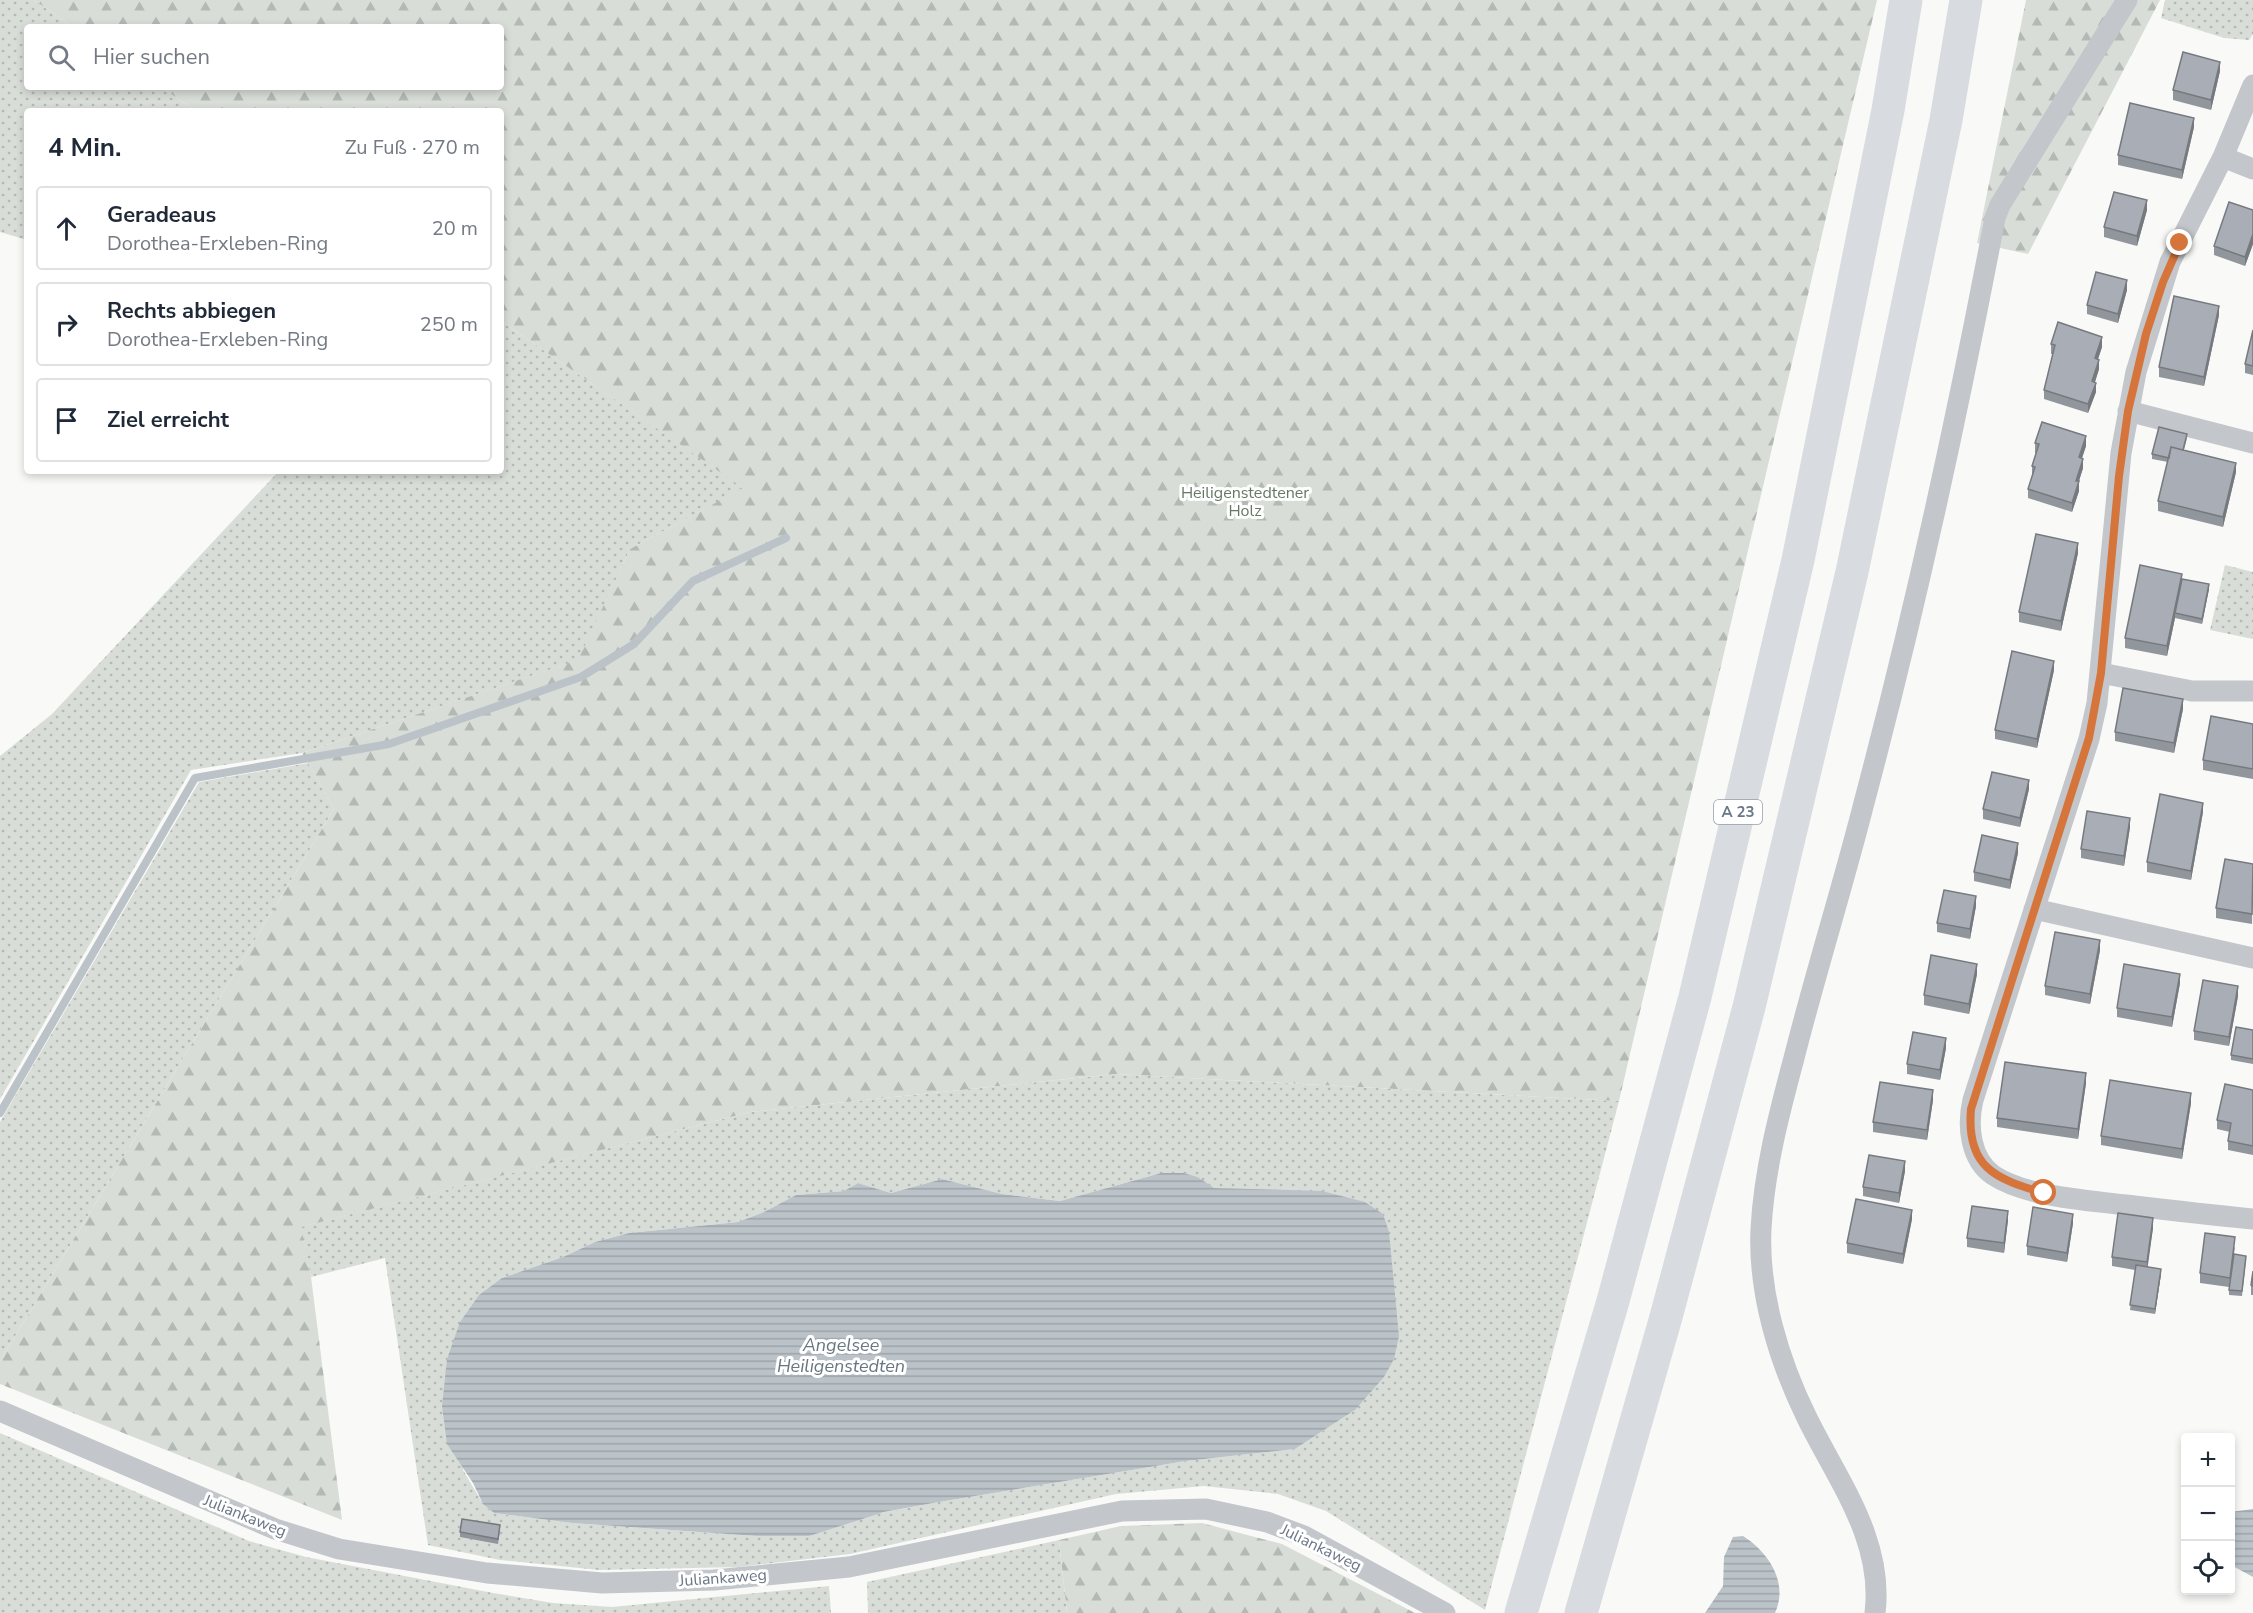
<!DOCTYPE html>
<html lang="de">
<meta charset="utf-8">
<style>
:root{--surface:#fff;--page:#f2f2f3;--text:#1f2937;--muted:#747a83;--line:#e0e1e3}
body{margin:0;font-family:"Nunito Sans",sans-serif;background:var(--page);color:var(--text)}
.controls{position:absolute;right:18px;bottom:18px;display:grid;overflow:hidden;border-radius:6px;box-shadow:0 3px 9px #0003}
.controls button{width:54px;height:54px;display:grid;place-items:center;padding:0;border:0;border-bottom:2px solid var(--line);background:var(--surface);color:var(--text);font:30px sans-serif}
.stop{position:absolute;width:18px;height:18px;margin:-14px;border:4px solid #d6753b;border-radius:50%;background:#fff}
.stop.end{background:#d6753b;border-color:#fff;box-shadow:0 2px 6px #0008}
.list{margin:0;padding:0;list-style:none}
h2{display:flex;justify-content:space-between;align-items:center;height:78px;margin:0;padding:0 24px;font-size:26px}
h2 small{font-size:20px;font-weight:400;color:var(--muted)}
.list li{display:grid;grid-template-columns:39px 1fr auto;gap:18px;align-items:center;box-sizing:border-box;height:84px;margin:0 12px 12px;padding:0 12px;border:2px solid var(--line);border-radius:6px}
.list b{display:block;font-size:22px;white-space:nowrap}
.list p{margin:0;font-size:20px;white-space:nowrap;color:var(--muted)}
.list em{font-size:20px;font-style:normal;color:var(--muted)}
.icon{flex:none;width:33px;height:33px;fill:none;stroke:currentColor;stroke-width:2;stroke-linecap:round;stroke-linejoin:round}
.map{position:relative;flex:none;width:2253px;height:1613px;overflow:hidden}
.search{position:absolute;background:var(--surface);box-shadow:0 3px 9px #0003;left:24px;top:24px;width:480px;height:66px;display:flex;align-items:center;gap:15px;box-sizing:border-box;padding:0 21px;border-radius:6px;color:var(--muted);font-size:22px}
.panel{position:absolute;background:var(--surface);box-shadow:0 3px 9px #0003;left:24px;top:108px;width:480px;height:366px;border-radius:6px}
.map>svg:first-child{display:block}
</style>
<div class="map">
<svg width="2253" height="1613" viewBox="0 0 2253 1613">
<defs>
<pattern id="grass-dots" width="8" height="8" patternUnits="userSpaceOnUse" patternTransform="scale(1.5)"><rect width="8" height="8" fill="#d8ded7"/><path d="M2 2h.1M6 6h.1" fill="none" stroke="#b3b9b4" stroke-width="1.8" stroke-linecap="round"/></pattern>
<pattern id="forest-firs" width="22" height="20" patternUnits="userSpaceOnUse" patternTransform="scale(1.5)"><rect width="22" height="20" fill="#d8ded7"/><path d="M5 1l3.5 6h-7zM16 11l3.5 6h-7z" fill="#b3b9b4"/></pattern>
<pattern id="water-rules" width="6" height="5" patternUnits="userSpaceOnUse" patternTransform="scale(1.5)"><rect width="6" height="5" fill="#bbc3c9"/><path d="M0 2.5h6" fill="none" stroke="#9ca3a9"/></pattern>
</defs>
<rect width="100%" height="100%" fill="#f9f9f7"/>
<!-- grass -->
<path fill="url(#grass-dots)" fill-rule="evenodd" d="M 0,0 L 34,0 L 73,27 L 27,27 L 27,87 L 161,87 L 196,111 L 27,111 L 27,240 L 0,232 Z
M 2165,0 L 2253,0 L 2253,34 L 2249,40 L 2224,38 L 2161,18 Z
M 501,321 L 744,488 L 630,549 L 579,660 L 302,753 L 191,770 L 0,1099 L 0,756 L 52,714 L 279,471 L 501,471 Z
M 2225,565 L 2253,572 L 2253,639 L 2210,630 Z
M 308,763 L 334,809 L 0,1361 L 0,1122 L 199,782 Z
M 1115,1074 L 1619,1101 L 1485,1610 L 1326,1511 L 1278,1494 L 1204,1486 L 1116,1494 L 850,1554 L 739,1567 L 599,1570 L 500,1560 L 428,1545 L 385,1258 L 311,1277 L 300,1227 L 750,1112 ZM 1161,1173 L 1184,1173 L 1198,1177 L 1213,1188 L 1288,1192 L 1355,1410 L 1295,1449 L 1186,1461 L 939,1502 L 756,1536 L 572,1523 L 494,1513 L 483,1504 L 463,1470 L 502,1278 L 563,1257 L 595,1242 L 629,1233 L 738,1222 L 764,1212 L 796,1195 L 844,1191 L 858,1183 L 891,1193 L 942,1179 L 1002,1194 L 1060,1201 Z
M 0,1433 L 249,1541 L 306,1557 L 493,1593 L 553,1603 L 612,1607 L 829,1586 L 831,1613 L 0,1613 Z
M 1059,1540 L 1067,1613 L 868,1613 L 867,1582 Z"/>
<!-- forest -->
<path fill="url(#forest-firs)" d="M 34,0 L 1877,0 L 1619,1101 L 1115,1074 L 750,1112 L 301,1227 L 311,1277 L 342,1520 L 0,1384 L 0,1361 L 334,809 L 302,753 L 578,660 L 630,549 L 743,488 L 501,321 L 501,111 L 196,111 L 161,87 L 501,87 L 501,27 L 73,27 Z
M 2026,0 L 2160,0 L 2028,254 L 1977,243 Z
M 1202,1523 L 1282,1544 L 1415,1613 L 1067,1613 L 1059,1540 L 1121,1526 Z"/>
<!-- water -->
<path fill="url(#water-rules)" d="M 1161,1173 L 1184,1173 L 1198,1177 L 1214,1188 L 1322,1191 L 1365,1202 L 1383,1214 L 1389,1232 L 1399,1336 L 1394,1359 L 1384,1377 L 1355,1410 L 1295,1449 L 1186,1461 L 939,1502 L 884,1512 L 809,1536 L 756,1536 L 572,1523 L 494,1513 L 483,1504 L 473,1483 L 447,1444 L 442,1406 L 447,1359 L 460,1322 L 479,1295 L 502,1278 L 563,1257 L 595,1242 L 629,1233 L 738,1222 L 764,1212 L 796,1195 L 844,1191 L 858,1183 L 891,1193 L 942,1179 L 1002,1194 L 1060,1201 Z
M 2253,1509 L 2253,1577 L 2231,1565 L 2230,1512 Z
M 1743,1536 C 1768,1552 1789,1582 1775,1613 L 1705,1613 L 1723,1586 L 1724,1557 L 1733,1537 Z"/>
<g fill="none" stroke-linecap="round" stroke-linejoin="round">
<!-- stream -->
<path stroke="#bbc3c9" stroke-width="8" d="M 0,1113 L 195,778 L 389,744 L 581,677 L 634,644 L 693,581 L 786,538"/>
<!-- street -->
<path stroke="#c3c6ca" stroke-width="21" d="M 2253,85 L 2223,157 L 2253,169
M 2223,157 L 2170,262 L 2136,372 L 2121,453 L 2097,703 L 2089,739 L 1973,1100 C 1967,1125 1970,1159 1993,1175 C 2026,1197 2087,1200 2126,1205 C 2168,1210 2211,1215 2253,1219
M 2128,411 L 2253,443
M 2101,673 L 2192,691 L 2253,691
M 2034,909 L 2253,958
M 0,1411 L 275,1529 L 339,1549 L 487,1573 L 602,1583 L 714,1580 L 849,1567 L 1122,1511 L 1206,1509 L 1267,1522 L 1304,1536 L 1445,1613
M 1875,1613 C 1884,1540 1838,1481 1807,1418 C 1779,1361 1758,1293 1761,1229 C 1764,1171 1779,1114 1794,1058 C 1816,971 1843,886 1865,799 C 1916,607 1958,413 1995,218 L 2000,205 L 2127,0"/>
<!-- highway -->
<path stroke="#d8dbdf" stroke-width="33" d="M 1521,1613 L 1613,1301 L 1695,997 L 1798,560 L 1888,110 L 1906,0
M 1581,1613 L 1666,1317 L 1749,1007 L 1852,572 L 1946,120 L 1966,0"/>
</g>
<!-- wall -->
<path fill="#91969d" d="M 2220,71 L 2211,110 L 2173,100 L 2173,90 Z
M 2194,127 L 2182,179 L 2118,165 L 2118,155 Z
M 2147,210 L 2137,246 L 2104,237 L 2104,227 Z
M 2253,210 L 2253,244 L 2245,266 L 2214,255 L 2214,246 Z
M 2127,290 L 2118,323 L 2087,314 L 2087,305 Z
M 2219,315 L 2204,386 L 2159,377 L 2159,367 Z
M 2253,330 L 2253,375 L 2245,373 L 2245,364 Z
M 2051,344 L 2102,347 L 2098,359 L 2099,369 L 2095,382 L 2096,392 L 2088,413 L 2044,399 L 2044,390 L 2053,354 L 2051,354 Z
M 2187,438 L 2184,450 L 2236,472 L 2223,527 L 2158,511 L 2158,501 L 2168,462 L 2152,459 L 2152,454 Z
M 2035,443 L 2086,446 L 2082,458 L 2083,468 L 2079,481 L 2079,491 L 2072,512 L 2028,498 L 2028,489 L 2032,476 L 2032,466 L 2036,453 L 2035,453 Z
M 2078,553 L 2061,631 L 2019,622 L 2019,612 Z
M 2182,579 L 2209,589 L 2202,624 L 2175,618 L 2167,656 L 2125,648 L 2125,638 Z
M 2054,670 L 2037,748 L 1995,739 L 1995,730 Z
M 2183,709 L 2174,753 L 2115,741 L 2115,732 Z
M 2253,724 L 2253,779 L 2203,770 L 2203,760 Z
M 2029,789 L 2020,827 L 1983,819 L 1983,809 Z
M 2203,812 L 2191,880 L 2147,872 L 2147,862 Z
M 2130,827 L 2124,866 L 2081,858 L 2081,849 Z
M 2018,853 L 2010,889 L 1974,881 L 1974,872 Z
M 2253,864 L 2252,924 L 2216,918 L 2216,908 Z
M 1976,906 L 1970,939 L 1937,932 L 1937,923 Z
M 2100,950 L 2090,1004 L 2045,995 L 2045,986 Z
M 1977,974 L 1969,1014 L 1924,1005 L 1924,995 Z
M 2180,983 L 2172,1027 L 2117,1017 L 2117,1008 Z
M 2238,996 L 2229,1046 L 2194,1040 L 2194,1031 Z
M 2253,1030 L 2253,1064 L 2231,1060 L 2231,1055 Z
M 1946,1048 L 1940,1080 L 1907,1074 L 1907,1064 Z
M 2086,1083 L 2078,1139 L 1997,1127 L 1997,1118 Z
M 2253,1090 L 2253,1155 L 2228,1150 L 2228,1141 L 2230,1132 L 2217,1129 L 2217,1120 Z
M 1933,1100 L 1927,1140 L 1873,1132 L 1873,1122 Z
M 2191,1103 L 2182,1159 L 2101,1145 L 2101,1136 Z
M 1905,1171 L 1899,1203 L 1863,1196 L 1863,1187 Z
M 1912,1219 L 1903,1264 L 1847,1253 L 1847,1243 Z
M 2008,1220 L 2004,1253 L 1967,1247 L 1967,1238 Z
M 2073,1223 L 2067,1262 L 2027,1255 L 2027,1246 Z
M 2153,1228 L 2147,1267 L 2161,1274 L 2155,1314 L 2130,1310 L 2135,1270 L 2112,1266 L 2112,1257 Z
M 2235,1247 L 2234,1254 L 2246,1260 L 2242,1296 L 2229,1295 L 2229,1287 L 2200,1283 L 2200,1273 Z
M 2253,1271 L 2253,1295 L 2251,1295 L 2251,1285 Z
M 500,1530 L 498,1544 L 460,1537 L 460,1532 Z"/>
<!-- shaded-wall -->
<path fill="#767a7f" d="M 2220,62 L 2220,71 L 2211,110 L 2211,100 Z
M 2194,118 L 2194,127 L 2182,179 L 2182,170 Z
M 2147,200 L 2147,210 L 2137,246 L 2137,236 Z
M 2253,234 L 2253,244 L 2245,266 L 2245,257 Z
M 2127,280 L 2127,290 L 2118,323 L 2118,314 Z
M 2219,306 L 2219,315 L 2204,386 L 2204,377 Z
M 2102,337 L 2102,347 L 2095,368 L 2095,358 Z
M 2099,360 L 2099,369 L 2092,391 L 2092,381 Z
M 2096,383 L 2096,392 L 2088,413 L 2088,404 Z
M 2086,436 L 2086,446 L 2079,467 L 2079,457 Z
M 2083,459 L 2083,468 L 2076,490 L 2076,481 Z
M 2236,463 L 2236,472 L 2223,527 L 2223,517 Z
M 2079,481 L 2079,491 L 2072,512 L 2072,503 Z
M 2078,543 L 2078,553 L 2061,631 L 2061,621 Z
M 2182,574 L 2182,584 L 2175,613 L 2175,618 L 2167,656 L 2167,646 Z
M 2209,584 L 2209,589 L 2202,624 L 2202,619 Z
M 2054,661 L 2054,670 L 2037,748 L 2037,739 Z
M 2183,699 L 2183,709 L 2174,753 L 2174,743 Z
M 2029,780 L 2029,789 L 2020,827 L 2020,818 Z
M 2203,803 L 2203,812 L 2191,880 L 2191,871 Z
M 2130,818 L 2130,827 L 2124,866 L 2124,856 Z
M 2018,843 L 2018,853 L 2010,889 L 2010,880 Z
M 1976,896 L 1976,906 L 1970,939 L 1970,929 Z
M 2100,940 L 2100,950 L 2090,1004 L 2090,994 Z
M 1977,964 L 1977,974 L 1969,1014 L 1969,1004 Z
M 2180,974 L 2180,983 L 2172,1027 L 2172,1017 Z
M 2238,986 L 2238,996 L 2229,1046 L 2229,1037 Z
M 1946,1038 L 1946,1048 L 1940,1080 L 1940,1070 Z
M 2086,1073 L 2086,1083 L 2078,1139 L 2078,1129 Z
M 1933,1090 L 1933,1100 L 1927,1140 L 1927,1130 Z
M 2191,1093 L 2191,1103 L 2182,1159 L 2182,1149 Z
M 1905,1161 L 1905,1171 L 1899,1203 L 1899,1193 Z
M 1912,1210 L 1912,1219 L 1903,1264 L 1903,1254 Z
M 2008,1211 L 2008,1220 L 2004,1253 L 2004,1243 Z
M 2073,1214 L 2073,1223 L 2067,1262 L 2067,1253 Z
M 2153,1218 L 2153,1228 L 2147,1272 L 2147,1262 Z
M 2161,1269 L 2161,1274 L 2155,1314 L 2155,1309 Z"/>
<!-- building -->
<path fill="#a9aeb6" stroke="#767a7f" stroke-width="1.5" d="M 2183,52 L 2220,62 L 2211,100 L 2173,90 Z
M 2130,103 L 2194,118 L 2182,170 L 2118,155 Z
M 2114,192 L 2147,200 L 2137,236 L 2104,227 Z
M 2229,202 L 2253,210 L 2253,234 L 2245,257 L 2214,246 Z
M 2096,272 L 2127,280 L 2118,314 L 2087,305 Z
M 2174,296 L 2219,306 L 2204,377 L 2159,367 Z
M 2058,322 L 2102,337 L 2095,358 L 2099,360 L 2092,381 L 2096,383 L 2088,404 L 2044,390 L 2055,345 L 2051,344 Z
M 2253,330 L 2253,366 L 2245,364 Z
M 2042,422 L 2086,436 L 2079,457 L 2083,459 L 2076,481 L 2079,481 L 2072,503 L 2028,489 L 2035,467 L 2032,466 L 2039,444 L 2035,443 Z
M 2159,427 L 2187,434 L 2183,450 L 2171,447 L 2169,458 L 2152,454 Z
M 2171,447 L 2236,463 L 2223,517 L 2158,501 Z
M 2036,534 L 2078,543 L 2061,621 L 2019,612 Z
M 2140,565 L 2182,574 L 2167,646 L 2125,638 Z
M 2182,579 L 2209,584 L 2202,619 L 2175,613 Z
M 2012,651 L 2054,661 L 2037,739 L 1995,730 Z
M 2123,688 L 2183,699 L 2174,743 L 2115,732 Z
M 2211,716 L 2253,724 L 2253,769 L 2203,760 Z
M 1992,772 L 2029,780 L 2020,818 L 1983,809 Z
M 2160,794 L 2203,803 L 2191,871 L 2147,862 Z
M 2087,811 L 2130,818 L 2124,856 L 2081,849 Z
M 1982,835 L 2018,843 L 2010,880 L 1974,872 Z
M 2225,859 L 2253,864 L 2252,914 L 2216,908 Z
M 1944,890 L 1976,896 L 1970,929 L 1937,923 Z
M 2055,932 L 2100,940 L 2090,994 L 2045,986 Z
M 1931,955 L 1977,964 L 1969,1004 L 1924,995 Z
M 2124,964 L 2180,974 L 2172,1017 L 2117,1008 Z
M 2203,980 L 2238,986 L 2229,1037 L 2194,1031 Z
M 2236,1027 L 2253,1030 L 2253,1059 L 2231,1055 Z
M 1913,1032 L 1946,1038 L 1940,1070 L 1907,1064 Z
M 2005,1062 L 2086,1073 L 2078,1129 L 1997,1118 Z
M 2110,1080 L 2191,1093 L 2182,1149 L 2101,1136 Z
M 1880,1082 L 1933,1090 L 1927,1130 L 1873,1122 Z
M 2225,1084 L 2253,1090 L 2253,1146 L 2228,1141 L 2231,1123 L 2217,1120 Z
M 1869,1155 L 1905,1161 L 1899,1193 L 1863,1187 Z
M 1856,1199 L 1912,1210 L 1903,1254 L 1847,1243 Z
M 1972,1206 L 2008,1211 L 2004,1243 L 1967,1238 Z
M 2033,1207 L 2073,1214 L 2067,1253 L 2027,1246 Z
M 2118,1213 L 2153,1218 L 2147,1262 L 2112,1257 Z
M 2205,1233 L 2235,1237 L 2230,1278 L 2200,1273 Z
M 2234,1254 L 2246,1256 L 2242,1291 L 2229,1290 Z
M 2136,1265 L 2161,1269 L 2155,1309 L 2130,1305 Z
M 2253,1271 L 2253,1286 L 2251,1285 Z
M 462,1519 L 500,1525 L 498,1539 L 460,1532 Z"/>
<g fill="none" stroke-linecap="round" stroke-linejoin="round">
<!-- route -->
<path stroke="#d6753b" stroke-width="8" d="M 2044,1193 C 1995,1179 1966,1167 1971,1109 L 2089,738 L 2101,673 L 2119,476 L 2128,411 L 2146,334 L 2163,282 L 2180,243"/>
</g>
<g text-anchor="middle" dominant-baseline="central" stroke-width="6" stroke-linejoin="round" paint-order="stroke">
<!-- shield labels -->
<rect fill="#fff" stroke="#979faa" stroke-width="1.5" x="1714" y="800" width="48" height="24" rx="4.5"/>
<g font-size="15" font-weight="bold" fill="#6b7686">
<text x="1738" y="812">A 23</text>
</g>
<!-- park labels -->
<g font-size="16" fill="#667865" stroke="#fff">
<text x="1245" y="493">Heiligenstedtener<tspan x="1245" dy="18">Holz</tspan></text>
</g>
<!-- street labels -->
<g font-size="16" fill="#6b7686" stroke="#fff">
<text transform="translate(245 1516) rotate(22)">Juliankaweg</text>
<text transform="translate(1321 1548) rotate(26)">Juliankaweg</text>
<text transform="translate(723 1578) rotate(-4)">Juliankaweg</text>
</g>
<!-- water labels -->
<g font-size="18" font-style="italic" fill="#677680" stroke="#fff">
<text x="841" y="1345">Angelsee<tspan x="841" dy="21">Heiligenstedten</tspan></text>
</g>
</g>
</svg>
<div class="controls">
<button>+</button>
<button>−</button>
<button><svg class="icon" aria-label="locate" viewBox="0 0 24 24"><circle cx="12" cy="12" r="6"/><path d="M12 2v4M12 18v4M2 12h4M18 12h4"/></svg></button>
</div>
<div class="stop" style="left:2044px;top:1193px"></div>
<div class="stop end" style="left:2180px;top:243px"></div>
<div class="search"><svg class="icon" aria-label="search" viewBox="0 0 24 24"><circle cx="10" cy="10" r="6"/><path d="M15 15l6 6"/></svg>Hier suchen</div>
<section class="panel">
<h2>4 Min.<small>Zu Fuß · 270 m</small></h2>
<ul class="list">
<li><svg class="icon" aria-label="ahead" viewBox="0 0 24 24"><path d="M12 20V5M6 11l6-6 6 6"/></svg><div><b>Geradeaus</b><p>Dorothea-Erxleben-Ring</p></div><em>20 m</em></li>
<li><svg class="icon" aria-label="right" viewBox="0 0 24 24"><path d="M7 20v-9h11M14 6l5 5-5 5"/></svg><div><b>Rechts abbiegen</b><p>Dorothea-Erxleben-Ring</p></div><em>250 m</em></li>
<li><svg class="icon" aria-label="arrive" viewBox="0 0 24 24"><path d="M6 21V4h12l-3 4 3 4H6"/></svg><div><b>Ziel erreicht</b></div></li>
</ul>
</section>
</div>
